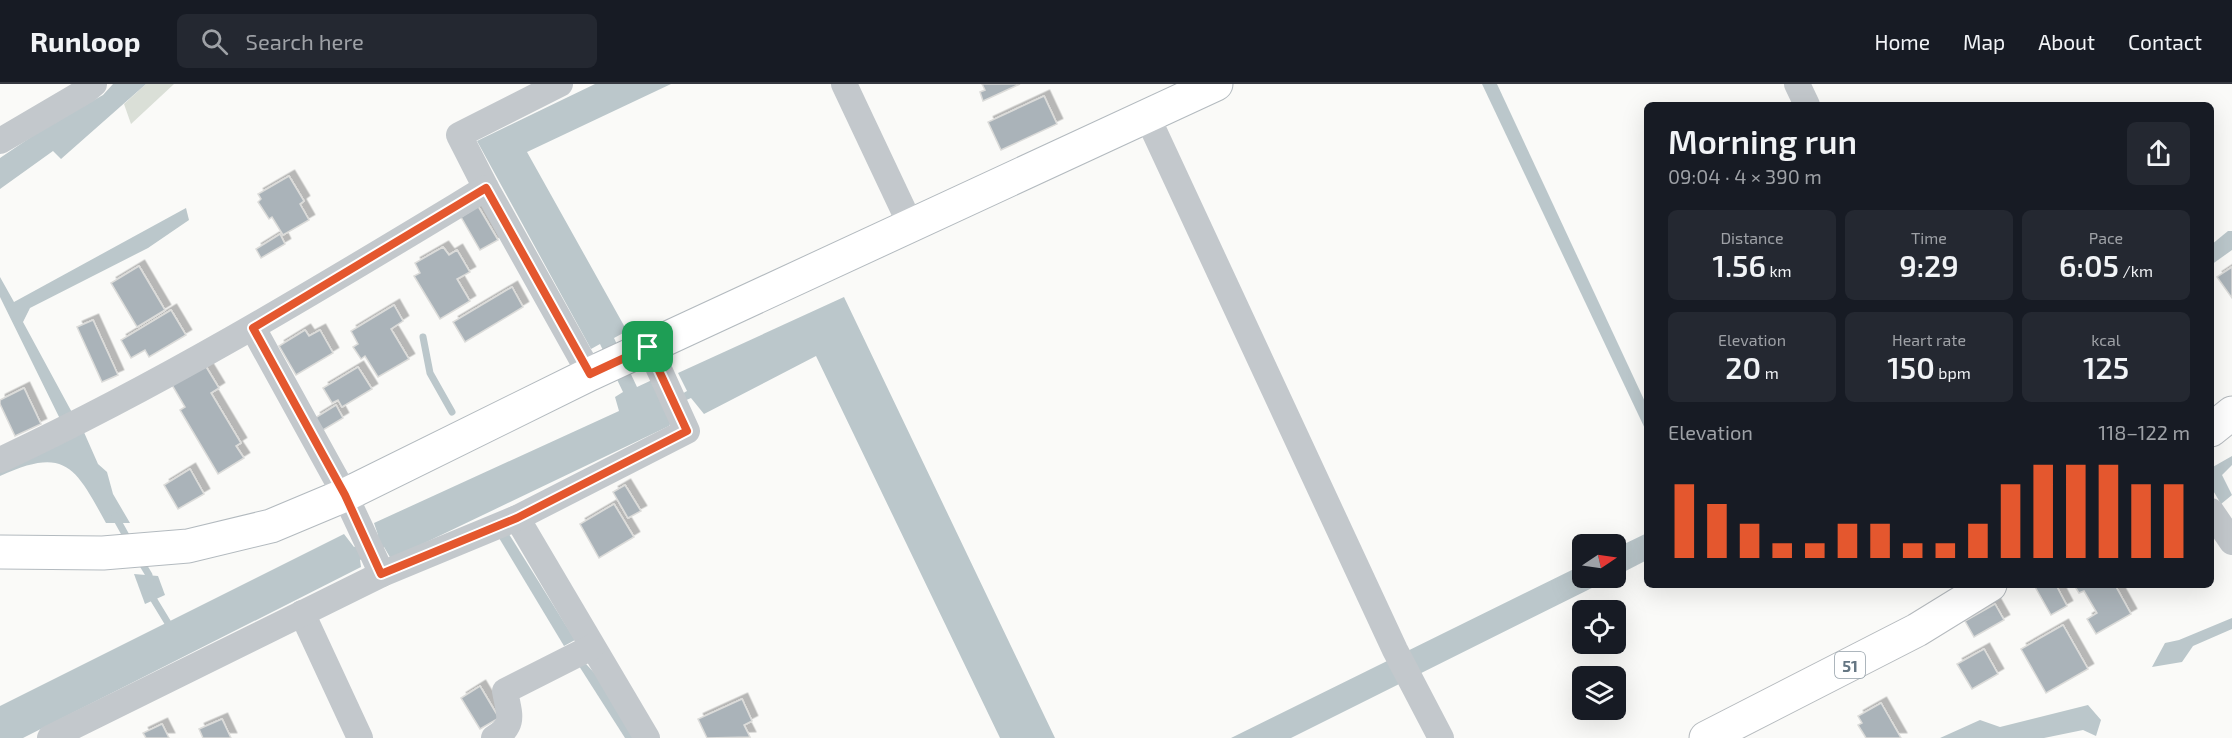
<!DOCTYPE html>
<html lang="en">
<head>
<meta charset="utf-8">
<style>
	:root { --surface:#171b24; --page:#242831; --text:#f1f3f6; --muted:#9ea1a6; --line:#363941; --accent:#e4572e }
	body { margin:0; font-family:"Exo 2",sans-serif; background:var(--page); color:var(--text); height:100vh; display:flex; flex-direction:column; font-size:22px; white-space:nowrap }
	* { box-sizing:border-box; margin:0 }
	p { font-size:20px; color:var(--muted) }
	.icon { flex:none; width:33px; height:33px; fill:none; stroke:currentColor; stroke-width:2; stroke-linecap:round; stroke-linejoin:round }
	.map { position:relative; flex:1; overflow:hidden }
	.sheet { position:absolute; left:1644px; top:18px; width:570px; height:486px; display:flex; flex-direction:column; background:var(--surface); border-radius:9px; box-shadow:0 6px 24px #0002 }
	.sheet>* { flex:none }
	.needle { width:39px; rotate:77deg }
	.fabs { position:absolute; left:1572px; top:450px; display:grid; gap:12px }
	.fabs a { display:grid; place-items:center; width:54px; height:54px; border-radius:9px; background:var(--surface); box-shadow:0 6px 24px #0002; font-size:30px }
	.pin { position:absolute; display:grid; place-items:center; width:51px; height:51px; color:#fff; margin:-26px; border-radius:12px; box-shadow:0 3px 9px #0006 }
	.round { display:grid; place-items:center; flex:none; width:63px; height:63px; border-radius:9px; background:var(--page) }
	.head { display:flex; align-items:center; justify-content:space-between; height:102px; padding:0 24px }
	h1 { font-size:33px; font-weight:600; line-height:45px }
	.metrics { display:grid; grid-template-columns:repeat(3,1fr); gap:9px; height:102px; padding:6px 24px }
	.metrics div { display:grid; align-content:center; border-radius:9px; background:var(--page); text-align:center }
	.metrics b { font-size:30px; font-weight:600 }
	.metrics small { font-size:16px; font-weight:400 }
	.metrics p { font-size:16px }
	.chart { height:168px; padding:12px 24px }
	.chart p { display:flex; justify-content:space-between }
	.chart svg { width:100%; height:108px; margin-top:6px; stroke:var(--accent); stroke-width:6 }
	header { display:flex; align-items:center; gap:36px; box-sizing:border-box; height:84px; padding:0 30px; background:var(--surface); border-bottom:2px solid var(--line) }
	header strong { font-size:28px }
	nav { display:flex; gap:33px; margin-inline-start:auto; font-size:21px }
	.search { width:420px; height:54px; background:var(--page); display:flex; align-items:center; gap:15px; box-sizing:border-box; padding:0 21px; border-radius:9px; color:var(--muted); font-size:22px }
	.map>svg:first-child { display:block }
</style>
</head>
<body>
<header>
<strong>Runloop</strong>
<div class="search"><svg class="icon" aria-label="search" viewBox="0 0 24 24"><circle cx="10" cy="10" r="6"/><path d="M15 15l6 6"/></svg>Search here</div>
<nav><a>Home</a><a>Map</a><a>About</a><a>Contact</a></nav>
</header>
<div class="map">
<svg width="2232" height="654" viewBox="0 0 2232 654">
	<defs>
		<filter id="shadow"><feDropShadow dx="5.5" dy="-5.5" stdDeviation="0" flood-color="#0004"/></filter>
	</defs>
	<rect width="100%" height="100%" fill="#fafaf8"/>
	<!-- green -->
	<polygon fill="#dadfd7" points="146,0 174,0 131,40 124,20"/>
	<!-- water -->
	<g fill="#bbc7cb">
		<polygon points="113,0 146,0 61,75 53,67 0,105 0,74 43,45 103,11"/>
		<polygon points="595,0 671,0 527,68 627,247 614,254 637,303 652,296 664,320 687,307 678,289 844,213 1055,654 1000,654 816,272 704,330 691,314 666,325 672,337 669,342 391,475 384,463 360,476 361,483 23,654 0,654 0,622 344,450 354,463 378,451 374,439 619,327 615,313 623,308 600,260 591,265 477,57"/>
		<polygon points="1482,0 1497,0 1647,322 1647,349"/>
		<polygon points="186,124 189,136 148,164 30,224 23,238 75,334 62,339 0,213 0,193 14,218"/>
		<polygon points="2228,147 2232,147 2232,166 2211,181 2211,161"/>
		<path d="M83 346 98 380 107 388 113 410 130 439H106C75 383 66 362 0 392V385Z"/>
		<polygon points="2232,372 2232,381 2222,391 2232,411 2221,420 2211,403 2211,384"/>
		<polygon points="507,447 575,556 564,562 499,454"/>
		<polygon points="1647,449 1647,476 1616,492 1616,464"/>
		<polygon points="1582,481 1582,494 1612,494 1291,654 1231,654"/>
		<polygon points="134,490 158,492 165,511 145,520"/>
		<polygon points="2232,534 2232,545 2193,562 2182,578 2152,583 2165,559 2179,556"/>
		<polygon points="586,580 600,595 634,654 625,654 579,582"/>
		<polygon points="2088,621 2101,636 2096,652 2083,646 2044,654 1940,654 1980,636 2000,643"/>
	</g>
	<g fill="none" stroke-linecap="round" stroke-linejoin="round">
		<!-- stream -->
		<g stroke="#bbc7cb" stroke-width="7">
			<polyline points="423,253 430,289 452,328"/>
			<polyline points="115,432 130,459"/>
			<polyline points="140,476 149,491 150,498"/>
			<polyline points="152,509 154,516 171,544"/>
		</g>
	</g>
	<!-- building -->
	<g fill="#aab3b9" stroke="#dcdcda" stroke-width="1.5" filter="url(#shadow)">
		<polygon points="982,0 1020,0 983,17 980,8 985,6"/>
		<polygon points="1044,12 1057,40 1001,66 988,38"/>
		<polygon points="289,92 304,117 300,120 309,136 283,151 272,133 269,135 258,118 261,115 258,110"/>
		<polygon points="478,122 498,156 480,166 461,133"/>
		<polygon points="280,150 285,160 261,174 256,165"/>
		<polygon points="443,163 449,171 457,166 470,188 457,195 470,217 440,235 414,192 420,189 415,179"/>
		<polygon points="139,182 165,226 137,243 111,199"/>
		<polygon points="2232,183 2232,214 2217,193"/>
		<polygon points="512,203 523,223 465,258 453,238"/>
		<polygon points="394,221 403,237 391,245 409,275 378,293 365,272 361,275 353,263 358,260 351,247"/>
		<polygon points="171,226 186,251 149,273 145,266 131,274 121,256"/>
		<polygon points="93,236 118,291 102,298 77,243"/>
		<polygon points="305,246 309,252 320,246 333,269 296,291 279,262"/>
		<polygon points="205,281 219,304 211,309 241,359 236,362 244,374 218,390 180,326 185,323 172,301"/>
		<polygon points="358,283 372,305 342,323 338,316 332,319 323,304"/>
		<polygon points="24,304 41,340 15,352 0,320 0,316"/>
		<polygon points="336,321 343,334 323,346 315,334"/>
		<polygon points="190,385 204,410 178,425 164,401"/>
		<polygon points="625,401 641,427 628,434 613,408"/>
		<polygon points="614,420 634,453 599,474 580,440"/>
		<polygon points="2034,501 2056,501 2067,522 2051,531"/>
		<polygon points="2074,501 2115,501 2131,530 2096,550 2087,535 2097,529 2084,507 2079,509"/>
		<polygon points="1995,520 2004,536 1974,553 1965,537"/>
		<polygon points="2063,541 2088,585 2046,609 2021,565"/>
		<polygon points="1984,565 1998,590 1972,605 1957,580"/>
		<polygon points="480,602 499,634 480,645 461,614"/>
		<polygon points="742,615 752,637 744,641 750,653 707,654 698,635"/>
		<polygon points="1881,619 1901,654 1866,654 1858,641 1862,639 1858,632"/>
		<polygon points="222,635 231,654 203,654 199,645"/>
		<polygon points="162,640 169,654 146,654 143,649"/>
	</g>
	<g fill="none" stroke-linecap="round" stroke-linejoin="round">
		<!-- secondary casing -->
		<g stroke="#b3babf" stroke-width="35">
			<polyline id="secondary" points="0,468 103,469 188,462 271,442 345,411 590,290 1216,0"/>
		</g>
		<!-- primary casing -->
		<g stroke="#b5babe" stroke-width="35">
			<g id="primary">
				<polyline points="2211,346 2232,329"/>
				<polyline points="1706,654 1917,546 1990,501"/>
			</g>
		</g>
		<!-- street -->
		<g stroke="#c3c8cc" stroke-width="26">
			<polyline points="560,0 459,51 486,104 590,290"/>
			<polyline points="844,0 911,142"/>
			<polyline points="1797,0 1807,21"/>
			<polyline points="1147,32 1395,566 1441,654"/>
			<polyline points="0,57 87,6 94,0"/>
			<polyline points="253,244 345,411 382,490"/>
			<path d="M0 376C169 297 327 200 486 104"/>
			<polyline points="2211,427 2232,458"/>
			<polyline points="517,434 647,654"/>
			<polyline points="302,529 360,654"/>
			<polyline points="50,654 382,490 517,434 687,347 649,263"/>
			<path d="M494 654C516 641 509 630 505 607L592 563"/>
		</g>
		<!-- secondary -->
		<use href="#secondary" stroke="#fff" stroke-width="33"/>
		<!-- primary -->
		<use href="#primary" stroke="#fff" stroke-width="33"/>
	</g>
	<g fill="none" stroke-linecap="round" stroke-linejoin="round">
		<!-- route casing -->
		<g stroke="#fff" stroke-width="12">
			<polygon id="route" points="486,104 590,290 648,263 687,347 517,434 381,490 345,411 253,244"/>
		</g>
		<!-- route -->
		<use href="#route" stroke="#e4572e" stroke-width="8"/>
	</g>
	<g text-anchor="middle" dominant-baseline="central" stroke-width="6" stroke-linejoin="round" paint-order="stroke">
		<!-- shield labels -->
		<rect fill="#fff" stroke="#939fa8" stroke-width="1.5" x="1835" y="568" width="30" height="26" rx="4.5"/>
		<g font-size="16" font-weight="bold" fill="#657683">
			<text x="1850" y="581">51</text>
		</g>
	</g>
</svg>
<div class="fabs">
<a><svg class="needle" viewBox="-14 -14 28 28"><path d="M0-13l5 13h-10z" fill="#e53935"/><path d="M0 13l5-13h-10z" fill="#9ea1a6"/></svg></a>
<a><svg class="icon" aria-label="locate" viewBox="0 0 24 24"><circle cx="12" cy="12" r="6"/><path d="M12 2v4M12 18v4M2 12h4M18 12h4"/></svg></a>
<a><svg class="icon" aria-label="layers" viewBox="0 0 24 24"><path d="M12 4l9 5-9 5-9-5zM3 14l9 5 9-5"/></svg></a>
</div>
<div class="pin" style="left:648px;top:263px;background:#1e9e55"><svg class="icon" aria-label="arrive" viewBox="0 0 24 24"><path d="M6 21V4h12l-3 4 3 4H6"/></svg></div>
<section class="sheet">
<div class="head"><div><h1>Morning run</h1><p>09:04 · 4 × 390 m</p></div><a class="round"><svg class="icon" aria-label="share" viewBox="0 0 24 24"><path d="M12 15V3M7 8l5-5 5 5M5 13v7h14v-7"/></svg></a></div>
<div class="metrics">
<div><p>Distance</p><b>1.56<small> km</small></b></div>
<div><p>Time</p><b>9:29</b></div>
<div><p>Pace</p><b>6:05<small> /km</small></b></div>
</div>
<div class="metrics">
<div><p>Elevation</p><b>20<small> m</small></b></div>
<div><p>Heart rate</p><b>150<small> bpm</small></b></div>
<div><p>kcal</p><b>125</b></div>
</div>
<div class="chart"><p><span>Elevation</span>118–122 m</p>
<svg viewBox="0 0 160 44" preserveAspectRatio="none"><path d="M5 44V14M15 44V22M25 44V30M35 44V38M45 44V38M55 44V30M65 44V30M75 44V38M85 44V38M95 44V30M105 44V14M115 44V6M125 44V6M135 44V6M145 44V14M155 44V14"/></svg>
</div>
</section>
</div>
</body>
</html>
